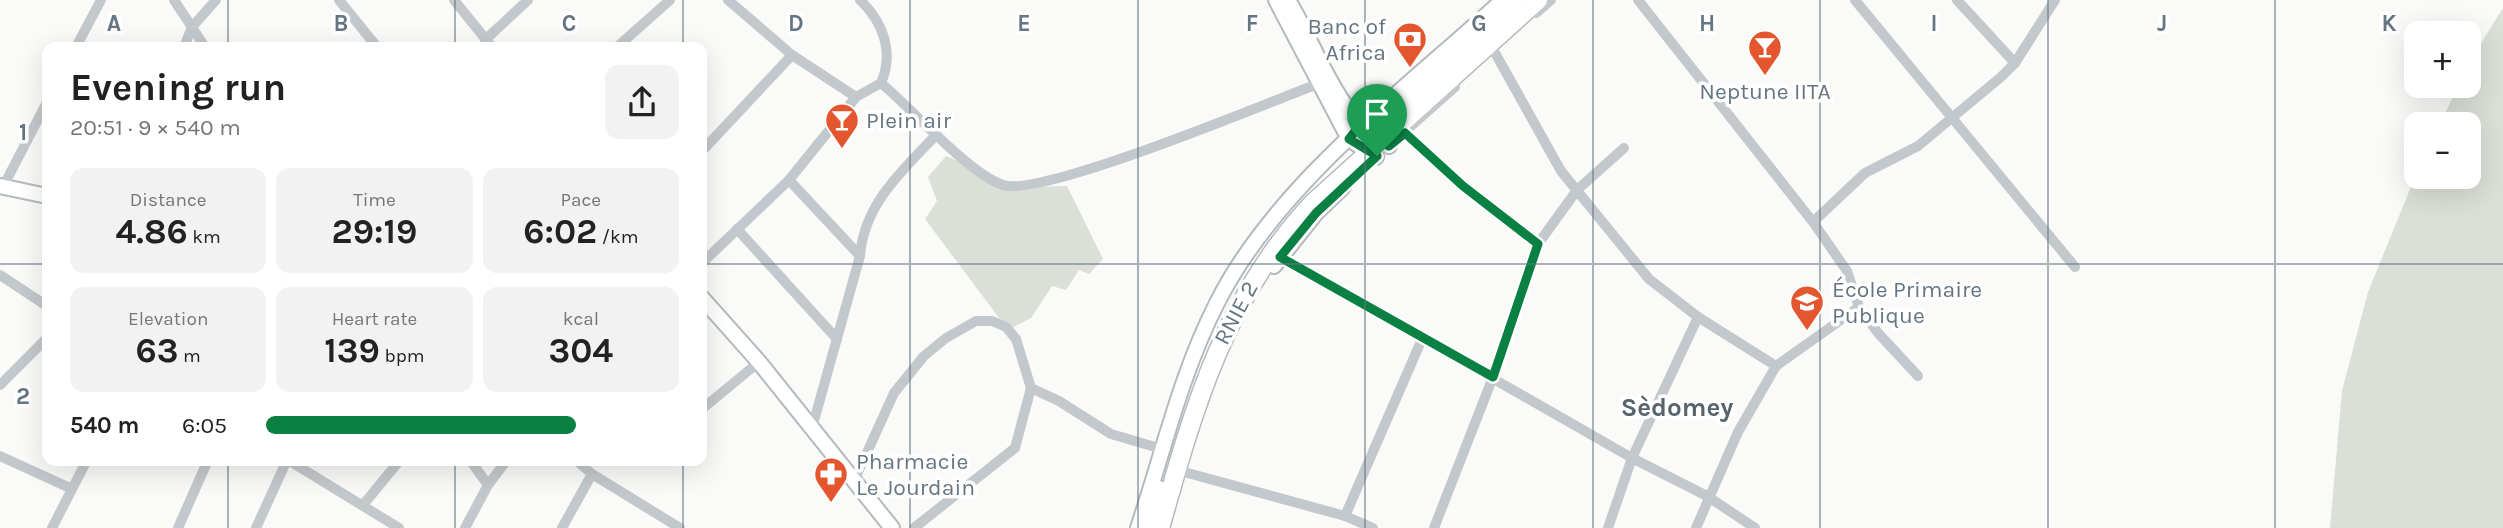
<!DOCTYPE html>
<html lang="en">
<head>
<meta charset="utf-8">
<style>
	:root { --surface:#fff; --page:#f2f2f2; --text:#222; --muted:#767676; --accent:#0b8043 }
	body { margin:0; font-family:Karla,sans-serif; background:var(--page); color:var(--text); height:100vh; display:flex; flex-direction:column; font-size:26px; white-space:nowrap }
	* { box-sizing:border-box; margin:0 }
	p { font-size:23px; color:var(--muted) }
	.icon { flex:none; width:38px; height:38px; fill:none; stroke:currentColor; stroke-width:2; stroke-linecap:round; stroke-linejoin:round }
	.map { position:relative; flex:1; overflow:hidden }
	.details { position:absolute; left:42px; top:42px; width:665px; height:424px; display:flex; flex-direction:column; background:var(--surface); border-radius:14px; box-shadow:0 7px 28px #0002 }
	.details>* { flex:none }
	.buttons { position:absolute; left:2404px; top:21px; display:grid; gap:14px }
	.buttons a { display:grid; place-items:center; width:77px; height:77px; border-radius:14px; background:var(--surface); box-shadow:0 7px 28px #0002; font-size:35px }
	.pin { position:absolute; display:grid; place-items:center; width:60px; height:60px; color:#fff; margin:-72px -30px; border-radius:50% 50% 50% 0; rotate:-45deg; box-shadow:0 0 7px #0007 }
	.pin .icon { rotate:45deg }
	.round { display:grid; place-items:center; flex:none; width:74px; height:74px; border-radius:14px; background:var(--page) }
	.summary { display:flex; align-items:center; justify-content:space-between; height:119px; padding:0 28px }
	h1 { font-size:38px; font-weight:700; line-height:52px }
	.metrics { display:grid; grid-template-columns:repeat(3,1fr); gap:10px; height:119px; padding:7px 28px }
	.metrics div { display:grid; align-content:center; border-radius:14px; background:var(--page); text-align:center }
	.metrics b { font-size:35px; font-weight:700 }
	.metrics small { font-size:19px; font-weight:400 }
	.metrics p { font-size:19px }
	ul { padding:0 28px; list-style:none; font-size:23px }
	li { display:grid; grid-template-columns:112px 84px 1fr; align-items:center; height:52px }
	li i { height:18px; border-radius:9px; background:var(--accent) }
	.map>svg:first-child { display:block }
</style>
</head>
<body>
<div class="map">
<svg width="2503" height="528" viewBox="0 0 2503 528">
	<rect width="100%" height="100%" fill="#fafaf8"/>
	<!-- green -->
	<g fill="#dadfd7">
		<polygon points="2503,8 2503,528 2330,528 2342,391 2368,292 2417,172 2417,177 2469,177 2469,124 2440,124 2458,86 2469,86 2469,63"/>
		<polygon points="946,156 969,166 1003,188 1067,186 1103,259 1089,274 1079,270 1066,290 1052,286 1031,318 1008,330 925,219 937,201 928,177"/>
	</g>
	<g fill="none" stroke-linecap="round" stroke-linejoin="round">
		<!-- secondary casing -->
		<g stroke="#b3babf" stroke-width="18">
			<g id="secondary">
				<polyline points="1276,0 1349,139 1376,157"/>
				<path d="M1288 0C1318 49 1336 117 1389 146"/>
				<polyline points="0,186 47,196"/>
				<polyline points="1274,266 1316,213 1343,187"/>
				<polyline points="702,298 759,362 892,528"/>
				<path d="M1138 528C1163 453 1181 373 1217 303 1276 185 1407 88 1503 0"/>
			</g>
		</g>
		<!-- highway casing -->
		<g stroke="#b4b9bd" stroke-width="21">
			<g id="highway">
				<polyline points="1377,128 1516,5"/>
				<polyline points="1147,528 1159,490"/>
				<path d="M1160 528C1194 407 1225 296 1314 202L1538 0"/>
			</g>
		</g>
		<!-- street -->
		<g stroke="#c3c8cc" stroke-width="10">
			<polyline points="174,0 205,47"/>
			<polyline points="339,0 377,47"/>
			<polyline points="454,0 492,47"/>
			<polyline points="728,0 792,55 856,97"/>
			<polyline points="1638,0 1813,222 1847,271 1859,307 1878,333 1918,376"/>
			<polyline points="1855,0 2075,267"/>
			<polyline points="1957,0 2015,63"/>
			<polyline points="1536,13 1551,0"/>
			<polyline points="485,40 528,0"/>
			<polyline points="76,47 101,0"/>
			<polyline points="184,47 192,27 216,0"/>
			<polyline points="617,47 670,0"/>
			<polyline points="1494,51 1561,171 1649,279 1698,317 1776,366"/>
			<path d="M881 83C911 108 968 173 1003 185 1041 198 1270 102 1320 83"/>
			<polyline points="1405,133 1463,186 1538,244"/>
			<polyline points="1385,149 1455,87"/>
			<polyline points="702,151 792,55"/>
			<polyline points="789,180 860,256"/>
			<polyline points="3,187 47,102"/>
			<polyline points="1813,222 1865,173 1918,146 2001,77 2015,63 2055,0"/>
			<polyline points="737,229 837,339"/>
			<polyline points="1280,257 1632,458 1707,496 1755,528"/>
			<path d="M702 263 789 180 856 97 881 83C894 53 884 23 860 0"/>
			<polyline points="0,275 47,306"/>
			<polyline points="0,385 47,338"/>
			<polyline points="1031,388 1059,401 1111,434 1162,449"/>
			<polyline points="702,409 759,362"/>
			<path d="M812 428 860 256C864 204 902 171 936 135"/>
			<polyline points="0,456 70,488"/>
			<polyline points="288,460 399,528"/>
			<polyline points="470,460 488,485"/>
			<polyline points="576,460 592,474 680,528"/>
			<polyline points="1184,472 1345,516 1373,528"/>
			<polyline points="854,481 894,393 924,356 946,338 976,321 992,321 1006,327 1016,339 1031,388 1015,448 914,528"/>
			<polyline points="363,505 400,460"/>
			<polyline points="1345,516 1422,339"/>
			<polyline points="52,528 87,460"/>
			<polyline points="178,528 208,460"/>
			<polyline points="256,528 287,460"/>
			<polyline points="465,528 488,485 507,460"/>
			<polyline points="562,528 592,474"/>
			<polyline points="1434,528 1493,377 1538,244 1577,190 1624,148"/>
			<polyline points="1608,528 1632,458 1698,317"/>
			<polyline points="1696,528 1738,432 1776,366 1859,307"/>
		</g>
		<!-- secondary -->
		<use href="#secondary" stroke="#fff" stroke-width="14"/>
		<!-- highway -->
		<use href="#highway" stroke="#fff" stroke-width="18"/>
	</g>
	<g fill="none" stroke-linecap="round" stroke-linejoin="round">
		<!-- route casing -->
		<g stroke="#fff" stroke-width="14">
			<polygon id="route" points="1360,125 1389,146 1405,133 1463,186 1538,244 1493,377 1280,257 1316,213 1377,156 1349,139"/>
		</g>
		<!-- route -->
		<use href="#route" stroke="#0b8043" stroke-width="9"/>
	</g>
	<!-- grid -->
	<path fill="none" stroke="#657683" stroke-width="2" stroke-opacity="0.55" d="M228 0V47M455 0V47M683 0V47M910 0V528M1138 0V528M1365 0V528M1593 0V528M1820 0V528M2048 0V528M2275 0V528M0 264H47M702 264H2503M228 460V528M455 460V528M683 460V528"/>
	<!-- icons -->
	<defs>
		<g id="bank-pin" transform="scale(1.75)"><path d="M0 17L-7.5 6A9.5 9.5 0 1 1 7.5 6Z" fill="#e4572e" stroke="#fff"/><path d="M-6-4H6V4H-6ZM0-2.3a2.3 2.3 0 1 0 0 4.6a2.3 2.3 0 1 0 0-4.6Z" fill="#fff"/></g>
		<g id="bar-pin" transform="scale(1.75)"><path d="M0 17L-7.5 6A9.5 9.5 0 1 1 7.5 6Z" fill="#e4572e" stroke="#fff"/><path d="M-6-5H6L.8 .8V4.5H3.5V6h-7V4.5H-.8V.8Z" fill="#fff"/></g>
		<g id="school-pin" transform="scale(1.75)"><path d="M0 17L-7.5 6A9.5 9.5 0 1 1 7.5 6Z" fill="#e4572e" stroke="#fff"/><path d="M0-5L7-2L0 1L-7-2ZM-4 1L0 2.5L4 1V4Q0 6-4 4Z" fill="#fff"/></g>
		<g id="pharmacy-pin" transform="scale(1.75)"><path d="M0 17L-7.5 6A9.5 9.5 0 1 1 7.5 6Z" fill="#e4572e" stroke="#fff"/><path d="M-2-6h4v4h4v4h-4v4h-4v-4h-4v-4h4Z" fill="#fff"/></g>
	</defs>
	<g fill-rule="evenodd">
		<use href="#bank-pin" x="1410" y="39"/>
		<use href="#bar-pin" x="1765" y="47"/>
		<use href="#bar-pin" x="842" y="120"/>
		<use href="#school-pin" x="1807" y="302"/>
		<use href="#pharmacy-pin" x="831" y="474"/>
	</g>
	<g text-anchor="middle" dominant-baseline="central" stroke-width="7" stroke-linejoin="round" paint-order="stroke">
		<!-- poi labels -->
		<g font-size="23" fill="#657683" stroke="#fff" text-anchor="start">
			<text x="1386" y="26" text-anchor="end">Banc of<tspan x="1386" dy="26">Africa</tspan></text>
			<text x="1765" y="91" text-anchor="middle">Neptune IITA</text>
			<text x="866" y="120">Plein air</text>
			<text x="1832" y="289">École Primaire<tspan x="1832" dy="26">Publique</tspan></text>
			<text x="856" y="461">Pharmacie<tspan x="856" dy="26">Le Jourdain</tspan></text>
		</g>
		<!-- street labels -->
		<g font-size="23" fill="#657683" stroke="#fff">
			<text transform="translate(1236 313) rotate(-62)">RNIE 2</text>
		</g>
		<!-- quarter labels -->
		<g font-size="26" font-weight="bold" fill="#57646e" stroke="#fff">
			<text x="1677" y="407">Sèdomey</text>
		</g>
	</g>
	<g font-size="23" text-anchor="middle" font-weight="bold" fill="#657683" stroke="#fff" stroke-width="7" stroke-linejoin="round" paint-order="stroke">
		<text x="114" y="31">A</text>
		<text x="341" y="31">B</text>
		<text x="569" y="31">C</text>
		<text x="796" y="31">D</text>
		<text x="1024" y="31">E</text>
		<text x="1252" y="31">F</text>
		<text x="1479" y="31">G</text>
		<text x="1707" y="31">H</text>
		<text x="1934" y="31">I</text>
		<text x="2162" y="31">J</text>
		<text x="2389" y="31">K</text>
		<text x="23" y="140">1</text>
		<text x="23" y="404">2</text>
	</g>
</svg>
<div class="buttons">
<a>+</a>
<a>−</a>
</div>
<div class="pin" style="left:1377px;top:156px;background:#1e9e55"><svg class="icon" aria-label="arrive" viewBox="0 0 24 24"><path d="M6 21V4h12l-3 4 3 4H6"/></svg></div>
<section class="details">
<div class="summary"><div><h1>Evening run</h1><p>20:51 · 9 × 540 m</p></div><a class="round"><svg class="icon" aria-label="share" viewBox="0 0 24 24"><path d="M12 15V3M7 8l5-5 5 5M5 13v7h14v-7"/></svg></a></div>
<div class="metrics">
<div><p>Distance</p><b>4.86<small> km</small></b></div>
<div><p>Time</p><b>29:19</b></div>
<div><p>Pace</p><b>6:02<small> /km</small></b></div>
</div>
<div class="metrics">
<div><p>Elevation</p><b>63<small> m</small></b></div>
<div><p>Heart rate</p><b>139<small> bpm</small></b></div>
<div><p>kcal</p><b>304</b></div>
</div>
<ul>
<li><b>540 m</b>6:05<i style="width:75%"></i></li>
</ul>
</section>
</div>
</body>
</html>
